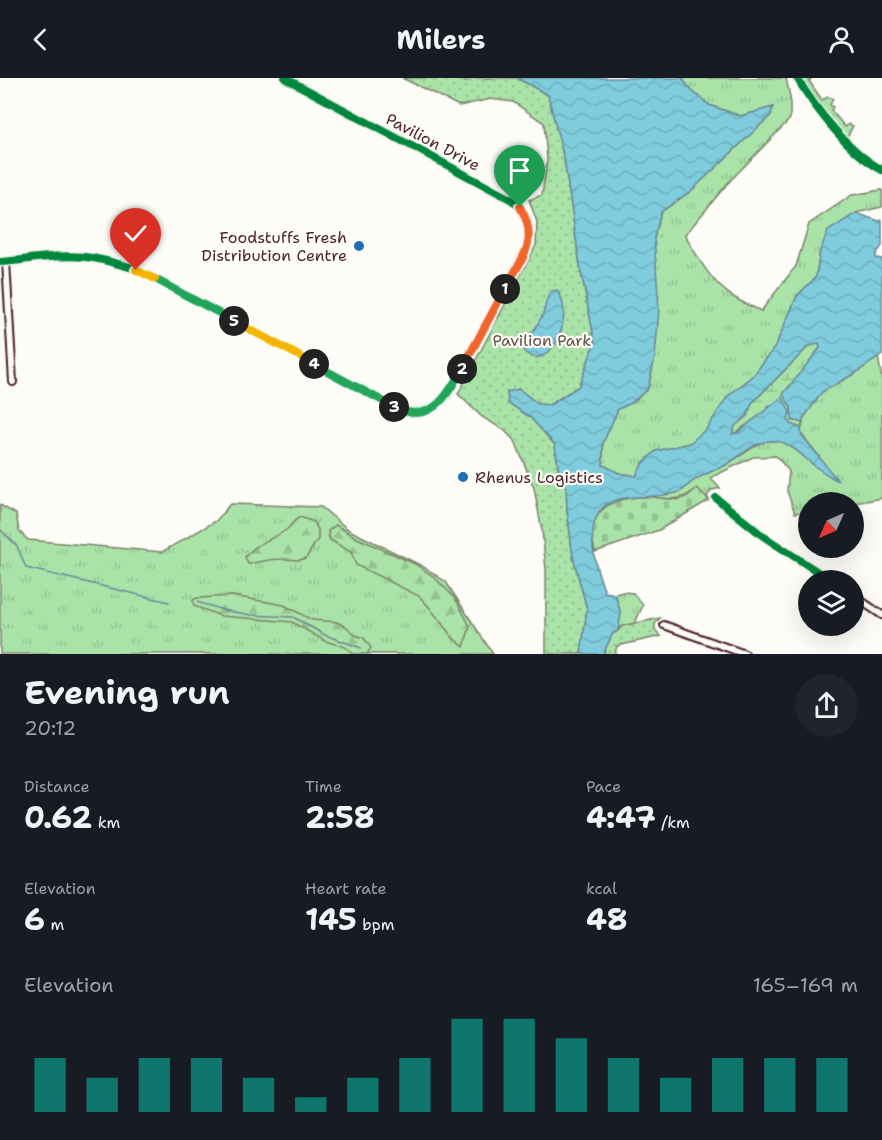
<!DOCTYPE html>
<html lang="en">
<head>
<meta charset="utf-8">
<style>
	:root { --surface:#171b24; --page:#20242c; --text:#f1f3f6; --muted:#9ea1a6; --accent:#0f766e }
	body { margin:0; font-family:"Shantell Sans",sans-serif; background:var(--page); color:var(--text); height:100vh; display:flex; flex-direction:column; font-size:22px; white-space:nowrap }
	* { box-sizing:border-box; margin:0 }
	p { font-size:20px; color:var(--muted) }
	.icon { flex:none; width:33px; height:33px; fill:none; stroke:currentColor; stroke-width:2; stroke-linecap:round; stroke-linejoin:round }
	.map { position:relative; height:576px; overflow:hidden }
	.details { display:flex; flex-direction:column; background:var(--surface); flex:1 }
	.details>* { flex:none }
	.needle { width:39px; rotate:225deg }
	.fabs { position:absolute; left:798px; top:414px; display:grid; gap:12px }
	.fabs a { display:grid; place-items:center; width:66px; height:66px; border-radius:50%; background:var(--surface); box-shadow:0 6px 24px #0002; font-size:30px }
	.pin { position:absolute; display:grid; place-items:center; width:51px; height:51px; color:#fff; margin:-62px -26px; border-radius:50% 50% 50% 0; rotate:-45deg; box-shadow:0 0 6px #0007 }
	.pin .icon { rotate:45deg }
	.km { position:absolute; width:30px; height:30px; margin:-15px; border-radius:50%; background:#222; color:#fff; font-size:16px; line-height:30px; text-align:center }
	.round { display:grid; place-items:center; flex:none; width:63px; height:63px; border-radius:32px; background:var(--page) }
	.summary { display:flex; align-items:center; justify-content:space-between; height:102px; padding:0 24px }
	h1 { font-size:33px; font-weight:700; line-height:45px }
	.metrics { display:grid; grid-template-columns:repeat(3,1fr); gap:9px; height:102px; padding:6px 24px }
	.metrics div { display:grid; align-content:center }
	.metrics b { font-size:30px; font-weight:700 }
	.metrics small { font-size:16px; font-weight:400 }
	.metrics p { font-size:16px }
	.chart { height:168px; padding:12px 24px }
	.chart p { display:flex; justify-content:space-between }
	.chart svg { width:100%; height:108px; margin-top:6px; stroke:var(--accent); stroke-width:6 }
	header { display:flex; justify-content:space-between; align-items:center; height:78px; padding:0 24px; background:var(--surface); font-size:27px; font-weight:700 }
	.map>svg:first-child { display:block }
</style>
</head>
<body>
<header><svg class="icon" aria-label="back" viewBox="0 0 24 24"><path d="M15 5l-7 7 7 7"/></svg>Milers<svg class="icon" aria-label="person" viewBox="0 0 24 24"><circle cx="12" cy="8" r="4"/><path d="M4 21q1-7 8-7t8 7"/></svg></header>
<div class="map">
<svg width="882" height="576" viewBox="0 0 882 576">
	<defs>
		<pattern id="grass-tufts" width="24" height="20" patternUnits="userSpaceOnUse" patternTransform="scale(1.5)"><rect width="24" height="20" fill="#aae3a8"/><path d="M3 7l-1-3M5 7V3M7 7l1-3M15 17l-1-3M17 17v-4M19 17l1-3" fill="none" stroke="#94c291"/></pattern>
		<pattern id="forest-firs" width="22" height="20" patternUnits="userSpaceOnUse" patternTransform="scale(1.5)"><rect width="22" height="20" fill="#aae3a8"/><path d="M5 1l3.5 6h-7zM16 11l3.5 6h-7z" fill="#94c291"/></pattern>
		<pattern id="wetland-marsh" width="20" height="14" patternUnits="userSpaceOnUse" patternTransform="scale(1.5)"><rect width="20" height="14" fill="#aae3a8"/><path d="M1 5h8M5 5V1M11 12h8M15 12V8" fill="none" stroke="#94c291"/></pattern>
		<pattern id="cemetery-stones" width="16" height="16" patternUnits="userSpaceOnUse" patternTransform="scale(1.5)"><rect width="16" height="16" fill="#aae3a8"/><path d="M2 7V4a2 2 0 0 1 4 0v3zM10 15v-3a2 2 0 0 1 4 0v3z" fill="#94c291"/></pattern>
		<pattern id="park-dots" width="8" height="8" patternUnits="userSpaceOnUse" patternTransform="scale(1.5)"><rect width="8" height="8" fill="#aae3a8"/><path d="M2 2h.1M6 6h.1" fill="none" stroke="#94c291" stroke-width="1.8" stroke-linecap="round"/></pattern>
		<pattern id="water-waves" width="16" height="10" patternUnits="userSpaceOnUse" patternTransform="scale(1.5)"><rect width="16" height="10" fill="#7fccdd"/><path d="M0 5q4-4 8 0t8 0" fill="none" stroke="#6fafbe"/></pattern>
	</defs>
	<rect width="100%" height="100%" fill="#fdfcf7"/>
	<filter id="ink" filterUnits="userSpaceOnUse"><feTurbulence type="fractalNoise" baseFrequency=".0167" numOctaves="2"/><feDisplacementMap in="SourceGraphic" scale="12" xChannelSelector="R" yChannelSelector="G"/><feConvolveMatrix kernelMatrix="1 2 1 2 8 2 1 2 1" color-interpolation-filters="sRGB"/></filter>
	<g filter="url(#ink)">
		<!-- grass -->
		<g fill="url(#grass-tufts)" stroke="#7a816a" stroke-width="1.5">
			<path d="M682 0H786L790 19V41L727 106 685 157C698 180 711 205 735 220 743 225 752 229 761 233L796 188 809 146 852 117 882 112V129L856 135 820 173 816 199 797 218 775 269 753 298 728 318 708 350 691 365 656 373 643 385 636 398 619 395 603 387V365L618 331 633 324 648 310 655 279 658 231 654 159 661 134 691 113 771 37 773 29 741 38 709 27 691 12Z"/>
			<polygon points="802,0 812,0 809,3 822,22 828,19 833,21 830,27 833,29 831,32 845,49 849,46 853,48 847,59 825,33"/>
			<path d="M878 279 882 302V420L854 425 808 424V433L795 435 787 413 789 393 776 378 753 379 710 400 720 410 712 412 707 418 709 422 697 410C679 426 668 420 647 419L676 415 699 399 726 387 758 366 769 362 788 365 816 389 819 378 801 356 803 341 822 314 857 294Z"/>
			<polygon points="230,426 321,429 349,452 422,488 446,504 493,576 0,576 0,427 16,436 19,453 28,462 162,474 216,443"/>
			<path d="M623 514 633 515 643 527 635 545 623 548 618 553C621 540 620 528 615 516Z"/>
		</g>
		<!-- forest -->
		<g fill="url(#forest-firs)" stroke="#7a816a" stroke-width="1.5">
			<path d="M300 439 314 444 318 452V461L306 480C295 485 292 480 282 481 270 481 259 484 248 486L245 479C256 465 271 462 286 452 292 448 293 442 300 439Z"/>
			<polygon points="336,447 355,459 415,486 434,499 455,520 470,548 464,569 453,560 430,530 419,518 356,487 351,474 330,462 328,453"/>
			<polygon points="233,518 284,527 312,542 337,544 347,549 355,557 364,560 371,570 367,576 354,576 345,569 325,563 292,544 221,538 194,528 193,522 197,520"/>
		</g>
		<!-- wetland -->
		<polygon fill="url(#wetland-marsh)" stroke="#7a816a" stroke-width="1.5" points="814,266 819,266 820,270 784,316 791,330 792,342 803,345 801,350 790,346 788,342 769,328 762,336 732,357 734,348 747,338 752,325 809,268"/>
		<!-- cemetery -->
		<path fill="url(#cemetery-stones)" stroke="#7a816a" stroke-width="1.5" d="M697 410 709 422 659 452 595 474C594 467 591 458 592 451 598 422 629 418 653 419 662 420 673 423 681 421 688 420 692 414 697 410Z"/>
		<!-- park -->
		<g fill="url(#park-dots)" stroke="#7a816a" stroke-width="1.5">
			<polygon points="402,0 458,0 466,4 471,0 517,0 548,17 564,81 581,194 595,264 579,308 549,327 538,326 519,311 507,314 508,324 530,339 555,367 559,395 566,405 567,432 573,479 587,531 581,576 546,576 546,491 542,453 534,410 515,363 504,352 482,339 458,316 536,167 537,144 529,122 542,117 547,82 544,45 513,24 491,21 459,28"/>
			<polygon points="660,540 655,546 655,552 661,558 617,568 615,576 603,576 613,555 618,553 622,548"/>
		</g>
		<!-- water -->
		<g fill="url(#water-waves)" stroke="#6a8796" stroke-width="1.5">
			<path d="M517 0H682L691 12 709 27 740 38 773 29 771 37 691 113 661 134 654 159 659 231 655 279 648 310 633 324 618 331 603 365V387L619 395 636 398 643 385 656 373 690 365 707 350 728 318 753 298 775 269 797 218 816 199 820 173 828 153 856 135 879 143 882 142V168L876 176V180L882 181V277L857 294 822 314 803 341V345L792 342 791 330 783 316 820 270 819 266 809 268 752 325 747 338 735 348 732 356 737 355 782 319 790 334 788 342 790 346 801 350V356L838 403C830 398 822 394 815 388 800 377 792 364 773 363 755 362 739 380 724 388 713 393 702 397 692 404 688 407 685 411 681 413 672 419 638 418 626 420 577 425 593 484 605 514L615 516 621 536 618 553 613 555 603 576H581L587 531 573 479 567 432 566 405 559 395 555 367 530 339 508 325 507 314 519 311 538 326 550 327 579 308 595 264 581 194 564 81 548 17Z"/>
			<path d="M557 212C578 241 546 300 523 272L543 236 548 218 552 213Z"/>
		</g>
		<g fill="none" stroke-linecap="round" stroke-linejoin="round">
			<!-- stream -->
			<g stroke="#6a8796" stroke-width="1.5">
				<polyline points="0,451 17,468 26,490 169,524"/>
				<polyline points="197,524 223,532 251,537 293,539 325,557 361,570"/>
			</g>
			<!-- street casing -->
			<g stroke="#4a1f2b" stroke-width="10">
				<g id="street">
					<path d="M797 0C816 32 849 74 882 92"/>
					<polyline points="6,183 13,304"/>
					<path d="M0 184C28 182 57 176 85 179 103 181 119 186 136 191L402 333C420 336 435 332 447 318L527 169C531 150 527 135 512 122L285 0"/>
					<polyline points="716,420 763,458 830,502"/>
					<polyline points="854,518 882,537"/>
					<polyline points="664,547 745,576"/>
				</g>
			</g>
			<!-- street -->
			<use href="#street" stroke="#fdfcf7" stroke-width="6"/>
			<!-- cycleway casing -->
			<g stroke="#fdfcf7" stroke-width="11">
				<g id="cycleway">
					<path d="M797 0C816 32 849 74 882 92"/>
					<path d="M0 184C28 182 57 176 85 179 103 181 119 186 136 191L402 333C420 336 435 332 447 318L527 169C531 150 527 135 512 122L285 0"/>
					<polyline points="716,420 763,458 830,502"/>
				</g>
			</g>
			<!-- cycleway -->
			<use href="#cycleway" stroke="#00873e" stroke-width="8"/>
		</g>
	</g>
	<g fill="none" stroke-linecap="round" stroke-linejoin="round" filter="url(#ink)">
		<!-- split-1 casing -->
		<g stroke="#fff" stroke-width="12">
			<path id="split-1" d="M505 211C522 180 540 163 520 129"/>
		</g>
		<!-- split-2 casing -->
		<g stroke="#fff" stroke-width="12">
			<polyline id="split-2" points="462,291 505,211"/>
		</g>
		<!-- split-3 casing -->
		<g stroke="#fff" stroke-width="12">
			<path id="split-3" d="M394 329C431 348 447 318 462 291"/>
		</g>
		<!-- split-4 casing -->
		<g stroke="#fff" stroke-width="12">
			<polyline id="split-4" points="314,286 394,329"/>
		</g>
		<!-- split-5 casing -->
		<g stroke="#fff" stroke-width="12">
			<polyline id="split-5" points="234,243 314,286"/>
		</g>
		<!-- split-6 casing -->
		<g stroke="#fff" stroke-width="12">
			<polyline id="split-6" points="155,201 234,243"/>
		</g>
		<!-- split-7 casing -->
		<g stroke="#fff" stroke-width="12">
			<polyline id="split-7" points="136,192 155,201"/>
		</g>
		<!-- split-1 -->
		<use href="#split-1" stroke="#f0652b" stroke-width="8"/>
		<!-- split-2 -->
		<use href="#split-2" stroke="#f0652b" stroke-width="8"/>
		<!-- split-3 -->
		<use href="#split-3" stroke="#22a559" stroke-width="8"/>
		<!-- split-4 -->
		<use href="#split-4" stroke="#22a559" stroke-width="8"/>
		<!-- split-5 -->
		<use href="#split-5" stroke="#f5b400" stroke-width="8"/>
		<!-- split-6 -->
		<use href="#split-6" stroke="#22a559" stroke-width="8"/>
		<!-- split-7 -->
		<use href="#split-7" stroke="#f5b400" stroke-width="8"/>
	</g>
	<!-- markers -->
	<g fill="#1f6fb2" stroke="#fdfcf7" stroke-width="2">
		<circle cx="359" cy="168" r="6"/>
		<circle cx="463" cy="399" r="6"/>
	</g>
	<g text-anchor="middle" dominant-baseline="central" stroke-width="4.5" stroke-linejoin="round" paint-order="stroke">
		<!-- street labels -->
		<g font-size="16" fill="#4a1f2b" stroke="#fdfcf7">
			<text transform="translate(433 64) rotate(28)">Pavilion Drive</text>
		</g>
		<!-- poi labels -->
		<g font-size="16" fill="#4a1f2b" stroke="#fdfcf7" text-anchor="end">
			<text x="347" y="159">Foodstuffs Fresh<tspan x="347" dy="18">Distribution Centre</tspan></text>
			<text x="475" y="399" text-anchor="start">Rhenus Logistics</text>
		</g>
		<!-- park labels -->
		<g font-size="16" fill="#62504a" stroke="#fdfcf7">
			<text x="542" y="262">Pavilion Park</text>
		</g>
	</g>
</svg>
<div class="fabs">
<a><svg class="needle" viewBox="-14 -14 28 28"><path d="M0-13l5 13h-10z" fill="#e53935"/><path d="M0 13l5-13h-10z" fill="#9ea1a6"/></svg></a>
<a><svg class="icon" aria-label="layers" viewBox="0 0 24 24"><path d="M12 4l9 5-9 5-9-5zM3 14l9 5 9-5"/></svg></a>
</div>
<div class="pin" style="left:520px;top:129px;background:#1e9e55"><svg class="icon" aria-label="arrive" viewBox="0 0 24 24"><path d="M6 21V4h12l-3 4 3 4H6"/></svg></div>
<div class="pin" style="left:136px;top:192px;background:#d93025"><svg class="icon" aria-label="check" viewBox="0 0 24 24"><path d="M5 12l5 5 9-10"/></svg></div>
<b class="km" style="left:505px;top:211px">1</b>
<b class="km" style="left:462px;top:291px">2</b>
<b class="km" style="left:394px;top:329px">3</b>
<b class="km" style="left:314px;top:286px">4</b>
<b class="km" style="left:234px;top:243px">5</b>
</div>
<section class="details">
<div class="summary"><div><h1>Evening run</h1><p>20:12</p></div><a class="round"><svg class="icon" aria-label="share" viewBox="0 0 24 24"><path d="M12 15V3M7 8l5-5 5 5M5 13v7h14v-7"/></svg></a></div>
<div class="metrics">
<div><p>Distance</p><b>0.62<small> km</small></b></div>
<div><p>Time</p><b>2:58</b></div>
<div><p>Pace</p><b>4:47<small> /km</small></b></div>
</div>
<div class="metrics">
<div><p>Elevation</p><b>6<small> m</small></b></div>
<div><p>Heart rate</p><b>145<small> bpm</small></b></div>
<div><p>kcal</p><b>48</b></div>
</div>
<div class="chart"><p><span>Elevation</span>165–169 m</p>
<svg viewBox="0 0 160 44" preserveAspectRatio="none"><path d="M5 44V22M15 44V30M25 44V22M35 44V22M45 44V30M55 44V38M65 44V30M75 44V22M85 44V6M95 44V6M105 44V14M115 44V22M125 44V30M135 44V22M145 44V22M155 44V22"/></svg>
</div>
</section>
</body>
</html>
